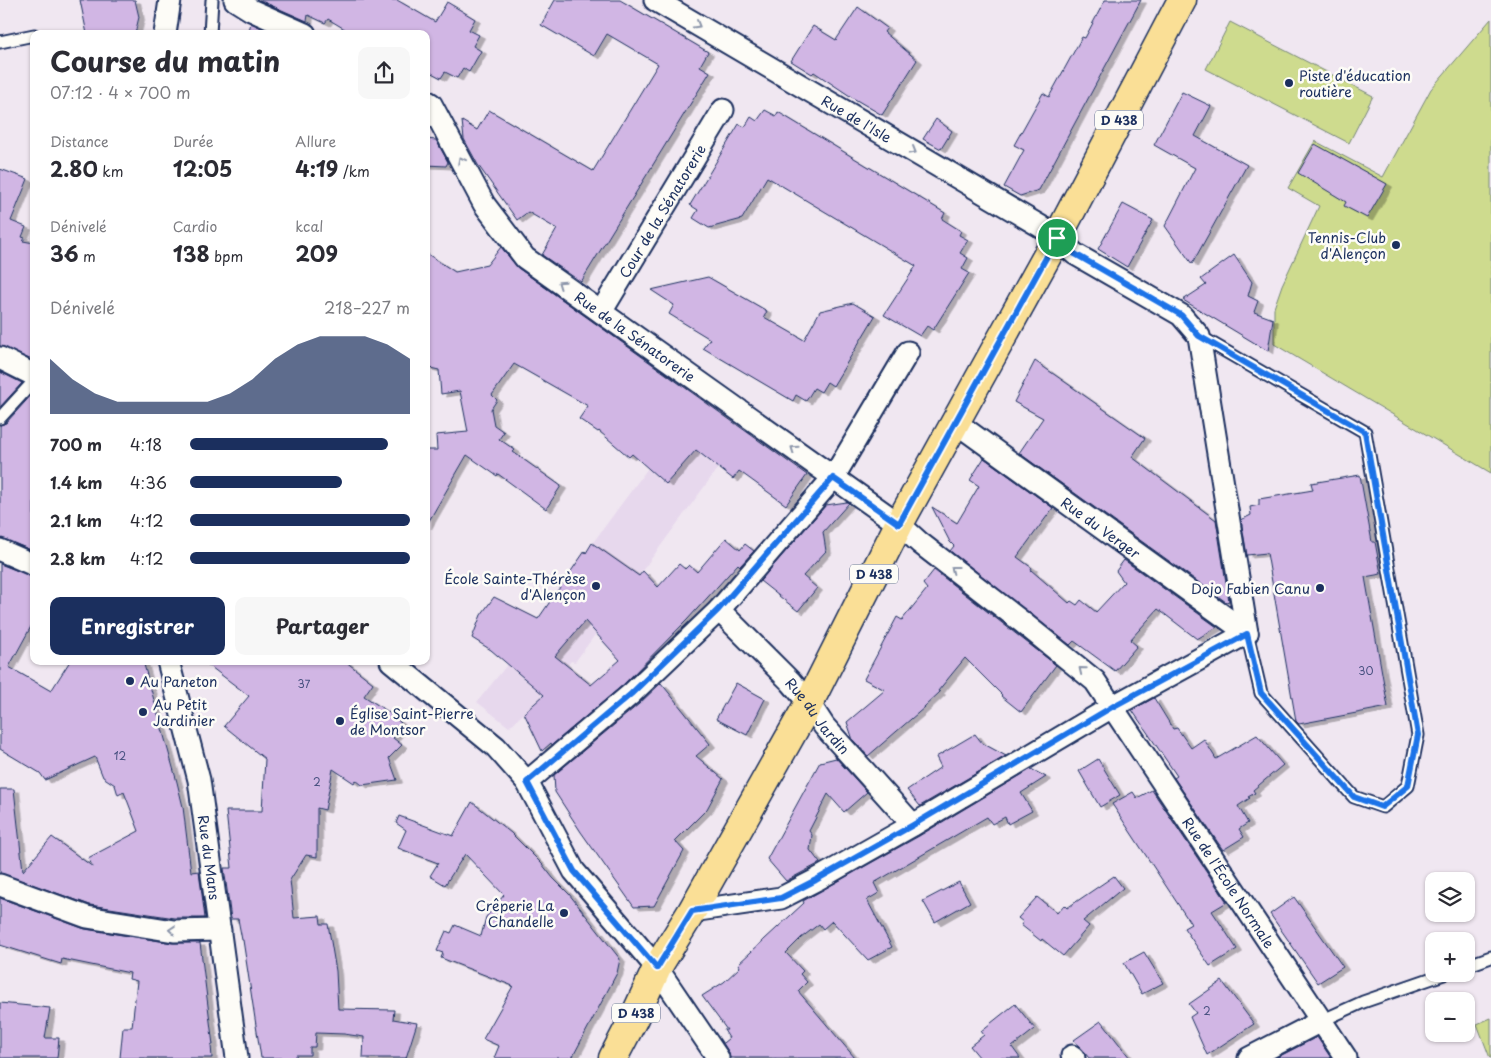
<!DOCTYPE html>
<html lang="fr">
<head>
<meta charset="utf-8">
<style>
	:root { --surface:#fff; --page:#f7f7f7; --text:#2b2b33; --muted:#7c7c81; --accent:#1b2f5e }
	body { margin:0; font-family:"Playpen Sans",sans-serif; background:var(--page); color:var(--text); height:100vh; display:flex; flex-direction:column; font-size:19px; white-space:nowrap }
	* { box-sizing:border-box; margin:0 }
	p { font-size:16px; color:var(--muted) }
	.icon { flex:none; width:28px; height:28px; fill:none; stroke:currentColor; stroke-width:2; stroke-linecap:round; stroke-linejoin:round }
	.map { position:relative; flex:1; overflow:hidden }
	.panel { position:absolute; left:30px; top:30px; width:400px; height:635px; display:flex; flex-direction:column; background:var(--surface); border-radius:10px; box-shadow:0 1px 4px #0004 }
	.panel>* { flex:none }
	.controls { position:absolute; left:1425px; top:872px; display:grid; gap:10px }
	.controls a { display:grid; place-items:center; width:50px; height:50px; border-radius:10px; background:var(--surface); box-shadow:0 1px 4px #0004; font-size:25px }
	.pin { position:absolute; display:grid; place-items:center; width:42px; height:42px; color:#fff; margin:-21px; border:2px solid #fff; border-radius:50%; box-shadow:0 1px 5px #0007 }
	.round { display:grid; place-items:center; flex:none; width:52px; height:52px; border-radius:10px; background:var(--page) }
	.head { display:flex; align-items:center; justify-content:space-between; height:85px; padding:0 20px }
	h1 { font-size:28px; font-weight:700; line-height:38px }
	.figures { display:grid; grid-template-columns:repeat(3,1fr); gap:8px; height:85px; padding:5px 20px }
	.figures div { display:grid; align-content:center }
	.figures b { font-size:21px; font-weight:700 }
	.figures small { font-size:14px; font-weight:400 }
	.figures p { font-size:14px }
	.chart { height:140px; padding:10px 20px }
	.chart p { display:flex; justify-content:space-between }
	.chart svg { width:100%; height:90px; margin-top:5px; fill:var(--accent); opacity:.7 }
	.button { display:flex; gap:10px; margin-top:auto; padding:10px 20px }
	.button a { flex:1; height:58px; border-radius:10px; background:var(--accent); color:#fff; font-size:20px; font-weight:700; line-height:58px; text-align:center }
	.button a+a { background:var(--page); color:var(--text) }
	ul { padding:0 20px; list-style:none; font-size:16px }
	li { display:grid; grid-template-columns:80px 60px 1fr; align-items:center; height:38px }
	li i { height:12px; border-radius:6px; background:var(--accent) }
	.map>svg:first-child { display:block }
</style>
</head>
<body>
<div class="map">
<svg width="1491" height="1058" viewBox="0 0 1491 1058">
	<defs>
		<filter id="shadow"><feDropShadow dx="5.5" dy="3" stdDeviation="0" flood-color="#0004"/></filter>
	</defs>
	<rect width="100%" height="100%" fill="#f0e7f1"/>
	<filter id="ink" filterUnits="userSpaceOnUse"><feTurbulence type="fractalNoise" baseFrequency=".02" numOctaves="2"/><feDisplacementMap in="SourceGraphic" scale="10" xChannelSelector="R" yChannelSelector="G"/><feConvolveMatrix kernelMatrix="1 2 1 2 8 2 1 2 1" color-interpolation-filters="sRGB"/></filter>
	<g filter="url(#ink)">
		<!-- built -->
		<polygon fill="#e7d8ed" points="703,443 724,460 575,662 571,661 544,695 509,727 477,702 507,665 585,551 586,552 648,468 666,484"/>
		<!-- pitch -->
		<g fill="#cedb8e" stroke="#748576">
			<polygon points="1491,19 1491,473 1274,344 1274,308 1282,285 1319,206 1288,188 1315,141 1383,177 1431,89"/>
			<polygon points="1230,22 1373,96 1349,143 1206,69"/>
			<polygon points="1491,1018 1491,1058 1490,1058 1477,1024"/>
		</g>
		<!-- building -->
		<g fill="#d1b6e4" stroke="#1b2f5e" fill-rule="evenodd" filter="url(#shadow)">
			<polygon points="80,0 135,0 139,17 135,34 87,34"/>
			<polygon points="259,0 397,0 435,22 447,2 475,19 469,30 479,35 473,46 481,51 469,72 463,68 457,78 445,72 441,78 426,70 426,34 353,34 328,19 325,23 308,15 307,21"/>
			<polygon points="555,0 620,0 708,52 700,66 710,72 581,282 542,255 557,229 528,212 517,220 478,165 464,139 462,121 477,130 489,110 593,171 658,64 607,34 594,56 541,25"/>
			<polygon points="1105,0 1141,0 1039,190 1020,196 1004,187 1024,150 1014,145 1043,93 1049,97 1082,37 1085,38"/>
			<polygon points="858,7 887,28 884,32 917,60 882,115 853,98 814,72 812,74 791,61 813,26 836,40"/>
			<polygon points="251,23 274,34 248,34"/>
			<polygon points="1182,92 1211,106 1195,136 1247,165 1192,264 1165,226 1195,168 1154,145"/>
			<polygon points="765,110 776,116 778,112 945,213 942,219 961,231 959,235 968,240 960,253 968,258 962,269 969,273 933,330 927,326 920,336 884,315 916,266 767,177 742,219 709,228 693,218 698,210 690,205 739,124 745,127 751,117 757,121"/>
			<polygon points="936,119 952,131 941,149 923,139"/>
			<polygon points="426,139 436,140 448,162 446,166 426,165"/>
			<polygon points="1315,144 1387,184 1367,218 1344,206 1346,202 1298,173"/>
			<polygon points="0,169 28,179 11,221 26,227 22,237 25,238 23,241 34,243 34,361 0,346"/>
			<polygon points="1123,204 1153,220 1127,267 1098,249"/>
			<polygon points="501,247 518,268 807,475 786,505 739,471 733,479 696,450 666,484 632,454 629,457 599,431 598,432 579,419 588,406 514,364 492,395 497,400 491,409 494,425 504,432 499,439 515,450 513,452 561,486 546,509 498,474 497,476 467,455 426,526 426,450 437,450 436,435 468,432 460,391 441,394 439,370 426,367 426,253 455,272 487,265"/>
			<polygon points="1234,255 1252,282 1248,296 1258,301 1254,312 1273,319 1268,351 1183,300 1206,285 1201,279"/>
			<polygon points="708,277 767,311 764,317 804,340 820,311 853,303 875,316 833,386 827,382 821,392 814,388 806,401 796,395 793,401 703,348 710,339 669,314 674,305 651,290"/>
			<polygon points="1035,361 1145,438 1132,457 1216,520 1229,601 1226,602 1019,453 1043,418 1014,402"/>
			<polygon points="0,372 22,383 0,407"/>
			<polygon points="34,392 34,551 0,538 0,425 6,423"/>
			<polygon points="984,458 1053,508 1017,557 1032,568 1031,570 1069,603 1071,601 1077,605 1081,600 1096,612 1124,582 1116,571 1124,560 1217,627 1197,639 1158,609 1130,640 1137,646 1115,671 1074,641 1070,645 950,551 954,546 950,542 932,507 957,523 979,486 970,480"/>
			<polygon points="1360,475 1372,542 1375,542 1381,574 1365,577 1388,707 1299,724 1296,721 1267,553 1247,555 1241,520 1251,515 1250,507 1259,505 1259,499 1313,490 1311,483"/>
			<polygon points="847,502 849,503 823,532 826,551 803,576 817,588 798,611 760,581 826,505"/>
			<path d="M726 538 740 550 745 544 754 551 740 566 738 564 687 620 623 685 552 745 551 743 542 751 524 713 544 695 491 650 472 638 481 615 494 597 538 619 585 551 586 553 592 543 639 576 643 571 658 587 679 564 685 569 689 565 697 572ZM585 621 620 660 591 685 555 656Z"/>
			<polygon points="0,564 34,577 34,621 9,667 51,691 70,661 143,661 177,782 183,807 191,872 199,871 205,918 175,918 90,905 0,873 0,789 14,789 23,871 52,837 93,867 88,858 139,831 124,792 118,795 115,785 103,777 95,757 45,780 40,773 0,749"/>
			<polygon points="934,570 1056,665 1021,712 1001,696 1002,695 965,658 938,691 940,692 924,707 925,707 868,756 853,740 847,722 885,690 864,679 897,617 902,620 927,589 923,584"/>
			<polygon points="203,661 345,661 373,683 364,696 388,712 401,723 399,724 402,727 393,738 402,745 389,758 397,780 362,785 356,780 354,783 333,769 325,810 317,808 317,857 306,855 290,880 294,918 320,916 321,924 328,924 336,971 338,1009 394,1010 393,1019 417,1023 406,1058 363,1058 364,1037 344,1034 316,1033 315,1047 310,1047 310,1055 296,1055 296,1058 261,1058 243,940 242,940 238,919 231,919 224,868 232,868 226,811 262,811 265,759 224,726 249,696"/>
			<polygon points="661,683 710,744 696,756 723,779 707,809 675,841 684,851 654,906 634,907 581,832 555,792 554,775 639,704"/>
			<polygon points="736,683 765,699 747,735 716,719"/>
			<polygon points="1154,698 1173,729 1177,728 1191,748 1204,739 1216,759 1257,735 1283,765 1253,790 1255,793 1248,797 1250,798 1238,806 1248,823 1239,829 1244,837 1223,850 1174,778 1177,776 1132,710"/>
			<polygon points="975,734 982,743 1006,756 920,806 907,790 941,767 936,757"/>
			<polygon points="836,758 867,792 844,812 828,794 809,831 812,835 810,850 820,863 786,881 767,859 820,762"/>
			<polygon points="1098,759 1120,795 1100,807 1079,771"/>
			<polygon points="1031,769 1046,777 1021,793 1032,811 1008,824 1005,817 992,824 987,817 874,883 879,893 867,900 892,947 868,960 832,921 823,929 819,924 801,938 786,953 803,971 800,974 807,982 798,991 855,1058 730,1058 728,1051 723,1043 729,1038 724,1030 727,1030 702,996 724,982 740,967 738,964 804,903 803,901 919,836"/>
			<polygon points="1152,790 1227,902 1212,911 1237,949 1210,966 1184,928 1191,924 1112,804 1133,792 1137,798"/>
			<polygon points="472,802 511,833 542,864 553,878 569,894 620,959 617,973 572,1058 494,1058 499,1046 483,1039 513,986 441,958 443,953 437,951 446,931 451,933 455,925 481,936 486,917 504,895 465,854 445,885 430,876 438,863 398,848 406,830 396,823 399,816 453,836"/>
			<polygon points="1114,876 1123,888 1083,921 1089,926 1063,956 1042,939 1041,941 1021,925 1023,922 1018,918 1037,897 1057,913 1064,905 1067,908"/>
			<polygon points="959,882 970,902 935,922 923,901"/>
			<polygon points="1294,897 1343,967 1318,983 1270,914"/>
			<polygon points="0,898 85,929 172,943 200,943 213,1045 211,1045 212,1058 120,1058 123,1027 132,1027 137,981 129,979 130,973 62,959 61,964 0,945"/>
			<polygon points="1144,952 1163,983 1142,994 1124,963"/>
			<polygon points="1222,981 1254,1024 1207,1055 1190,1017 1196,1013 1189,1004"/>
			<polygon points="0,1003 50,1008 45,1038 59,1038 57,1058 0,1058"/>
			<polygon points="1015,1004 1035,1029 1012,1047 1020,1058 980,1058 970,1046 984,1035 981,1031"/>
			<polygon points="1101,1021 1130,1058 1089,1058 1074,1040"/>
			<polygon points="1317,1037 1331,1058 1276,1058"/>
		</g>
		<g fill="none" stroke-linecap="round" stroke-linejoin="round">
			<!-- lane casing -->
			<g stroke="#1b2f5e" stroke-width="15">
				<g id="lane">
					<polyline points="210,34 212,0"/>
					<polyline points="0,42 34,35"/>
					<polyline points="1199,336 1365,432 1418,735 1408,786 1383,807 1354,797 1261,693 1247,633"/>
					<polyline points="0,418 34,381"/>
					<polyline points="1466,966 1491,957"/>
					<polyline points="1321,1021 1363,1002 1444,974"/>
				</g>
			</g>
			<!-- street casing -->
			<g stroke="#1b2f5e" stroke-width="25">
				<g id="street">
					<polyline points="235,0 251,10 305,34"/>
					<path id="s1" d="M655 0 1040 226 1057 238 1075 254 1181 315 1199 336 1247 633"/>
					<polyline points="165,34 170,0"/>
					<path id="s2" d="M426 101 431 104 484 204 525 258 899 524 920 543 1022 622 1095 681 1346 1058"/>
					<path id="s3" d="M601 312 723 110"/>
					<polyline points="0,358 34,375"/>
					<path id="s4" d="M955 422 1247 633"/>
					<polyline points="0,550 34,565"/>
					<path id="s5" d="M719 610 791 682 809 703 824 726 913 825"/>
					<path id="s6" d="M168 661 199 780 237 1058"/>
					<polyline points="391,661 496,747 527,782 574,871 657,968 718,1058"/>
					<polyline points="527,782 631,694 719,610 833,478 908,352"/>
					<polyline points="0,885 87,917 174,931 220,930"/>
					<polyline points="692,911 781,898 816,880 913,825 1112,707 1247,633"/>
					<polyline points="1072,1056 1074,1058"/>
					<polyline points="1249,1058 1321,1021"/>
				</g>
			</g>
			<!-- primary casing -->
			<g stroke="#1b2f5e" stroke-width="31">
				<polyline id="primary" points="613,1058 634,1018 657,968 692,911 809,703 899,524 1057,238 1182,0"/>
			</g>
			<!-- lane -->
			<use href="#lane" stroke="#fdfcf7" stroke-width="11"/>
			<!-- street -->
			<use href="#street" stroke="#fdfcf7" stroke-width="21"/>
			<!-- primary -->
			<use href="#primary" stroke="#fadf96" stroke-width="28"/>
		</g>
		<!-- one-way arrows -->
		<defs><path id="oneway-chevron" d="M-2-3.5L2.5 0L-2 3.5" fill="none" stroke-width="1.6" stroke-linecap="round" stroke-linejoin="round" transform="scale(1.25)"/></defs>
		<g stroke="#8c96aa">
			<use href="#oneway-chevron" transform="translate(697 25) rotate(30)"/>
			<use href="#oneway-chevron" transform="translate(913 151) rotate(30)"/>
			<use href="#oneway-chevron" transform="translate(461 160) rotate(-118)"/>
			<use href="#oneway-chevron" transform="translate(561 284) rotate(-145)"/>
			<use href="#oneway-chevron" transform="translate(794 449) rotate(-145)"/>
			<use href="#oneway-chevron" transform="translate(954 569) rotate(-143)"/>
			<use href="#oneway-chevron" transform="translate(1082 670) rotate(-141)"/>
			<use href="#oneway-chevron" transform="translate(172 930) rotate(-175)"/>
		</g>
	</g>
	<g fill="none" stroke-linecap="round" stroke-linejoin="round" filter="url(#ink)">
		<!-- route casing -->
		<g stroke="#fff" stroke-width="10">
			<polygon id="route" points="1057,238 1075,254 1181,315 1199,336 1365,432 1418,735 1408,786 1382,807 1354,797 1261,693 1247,634 1112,707 913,825 816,880 781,898 692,911 657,968 574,871 527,782 631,694 718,610 833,478 899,524"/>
		</g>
		<!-- route -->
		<use href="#route" stroke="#1a73e8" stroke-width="6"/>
	</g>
	<!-- markers -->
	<g fill="#1b2f5e" stroke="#fdfcf7" stroke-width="2">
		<circle cx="1289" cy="83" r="5"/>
		<circle cx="1396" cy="245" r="5"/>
		<circle cx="596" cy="586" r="5"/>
		<circle cx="1320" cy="588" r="5"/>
		<circle cx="130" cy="681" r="5"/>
		<circle cx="143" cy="712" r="5"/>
		<circle cx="340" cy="721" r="5"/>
		<circle cx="564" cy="913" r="5"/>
	</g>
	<g text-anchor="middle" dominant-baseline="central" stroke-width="5" stroke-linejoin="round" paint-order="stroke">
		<!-- number labels -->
		<g font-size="11" fill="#485180">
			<text x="1366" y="670">30</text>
			<text x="304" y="683">37</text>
			<text x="120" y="755">12</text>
			<text x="317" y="781">2</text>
			<text x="1207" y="1010">2</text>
		</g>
		<!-- shield labels -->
		<g fill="#fdfcf7" stroke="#5f6c8c" stroke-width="1">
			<rect x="1095" y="110.5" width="48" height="19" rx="4"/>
			<rect x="850" y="564.5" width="48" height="19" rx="4"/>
			<rect x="612" y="1003.5" width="48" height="19" rx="4"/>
		</g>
		<g font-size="12" font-weight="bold" fill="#1b2f5e">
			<text x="1119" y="120">D 438</text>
			<text x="874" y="574">D 438</text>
			<text x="636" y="1013">D 438</text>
		</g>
		<!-- poi labels -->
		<g font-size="14" fill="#1b2f5e" stroke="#fdfcf7" text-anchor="start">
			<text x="1299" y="75">Piste d'éducation<tspan x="1299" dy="16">routière</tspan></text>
			<text x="1386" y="237" text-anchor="end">Tennis-Club<tspan x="1386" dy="16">d'Alençon</tspan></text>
			<text x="586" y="578" text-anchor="end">École Sainte-Thérèse<tspan x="586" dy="16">d'Alençon</tspan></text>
			<text x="1310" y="588" text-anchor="end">Dojo Fabien Canu</text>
			<text x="140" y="681">Au Paneton</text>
			<text x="153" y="704">Au Petit<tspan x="153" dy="16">Jardinier</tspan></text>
			<text x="350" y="713">Église Saint-Pierre<tspan x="350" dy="16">de Montsor</tspan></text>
			<text x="554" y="905" text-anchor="end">Crêperie La<tspan x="554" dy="16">Chandelle</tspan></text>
		</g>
		<!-- street labels -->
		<g font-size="14" fill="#1b2f5e" stroke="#fdfcf7">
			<text stroke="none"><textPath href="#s1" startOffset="234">Rue de l'Isle</textPath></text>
			<text stroke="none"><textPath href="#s3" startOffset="118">Cour de la Sénatorerie</textPath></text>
			<text stroke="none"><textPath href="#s2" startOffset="322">Rue de la Sénatorerie</textPath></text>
			<text stroke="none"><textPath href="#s4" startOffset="180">Rue du Verger</textPath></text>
			<text stroke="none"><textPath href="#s5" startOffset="145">Rue du Jardin</textPath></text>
			<text stroke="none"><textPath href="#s6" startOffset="201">Rue du Mans</textPath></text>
			<text stroke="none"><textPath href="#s2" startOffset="1139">Rue de l'École Normale</textPath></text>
		</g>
	</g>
</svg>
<div class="controls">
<a><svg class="icon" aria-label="layers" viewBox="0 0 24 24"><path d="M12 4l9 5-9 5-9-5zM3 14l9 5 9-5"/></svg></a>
<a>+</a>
<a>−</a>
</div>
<div class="pin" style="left:1057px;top:238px;background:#1e9e55"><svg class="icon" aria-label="arrive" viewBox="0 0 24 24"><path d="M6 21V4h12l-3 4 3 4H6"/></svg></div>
<section class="panel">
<div class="head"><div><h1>Course du matin</h1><p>07:12 · 4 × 700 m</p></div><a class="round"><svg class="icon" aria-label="share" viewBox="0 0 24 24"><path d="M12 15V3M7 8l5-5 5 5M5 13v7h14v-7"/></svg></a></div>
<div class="figures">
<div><p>Distance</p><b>2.80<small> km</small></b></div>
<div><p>Durée</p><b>12:05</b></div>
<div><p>Allure</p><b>4:19<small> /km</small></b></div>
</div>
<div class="figures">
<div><p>Dénivelé</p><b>36<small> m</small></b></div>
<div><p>Cardio</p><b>138<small> bpm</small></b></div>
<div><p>kcal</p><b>209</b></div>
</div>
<div class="chart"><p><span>Dénivelé</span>218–227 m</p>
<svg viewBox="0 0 160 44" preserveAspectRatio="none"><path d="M0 44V17L10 27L20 34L30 38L40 38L50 38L60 38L70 38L80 34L90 27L100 17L110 10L120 6L130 6L140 6L150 10L160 17V44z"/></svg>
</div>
<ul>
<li><b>700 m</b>4:18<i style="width:90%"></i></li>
<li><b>1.4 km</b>4:36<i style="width:69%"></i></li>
<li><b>2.1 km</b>4:12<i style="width:100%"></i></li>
<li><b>2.8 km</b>4:12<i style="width:100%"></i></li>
</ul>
<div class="button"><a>Enregistrer</a><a>Partager</a></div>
</section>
</div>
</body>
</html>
